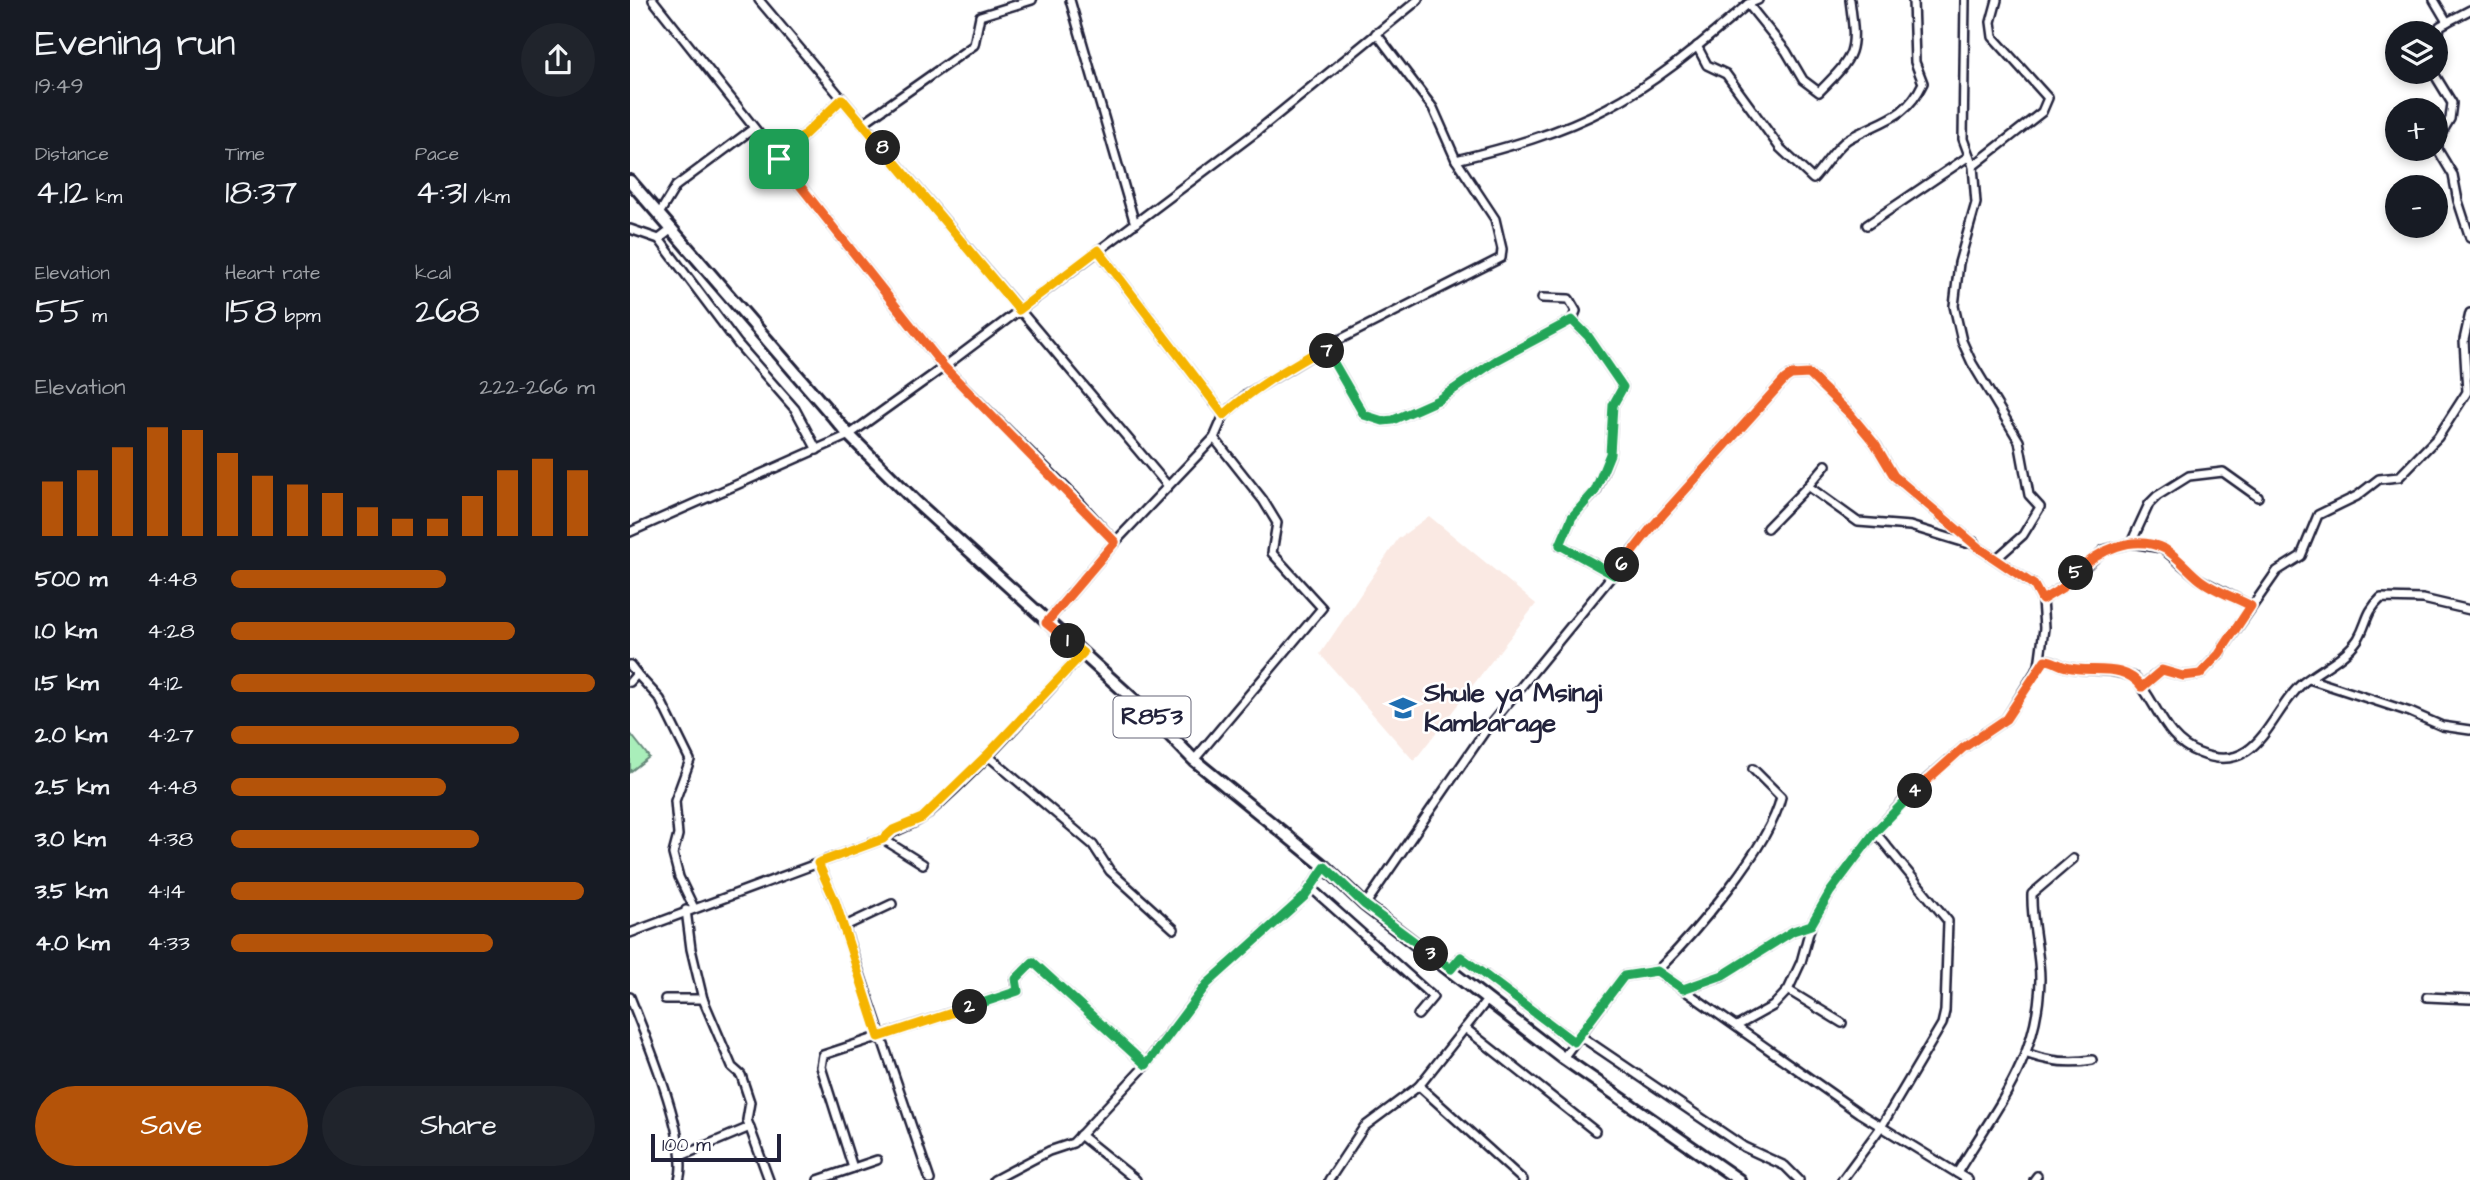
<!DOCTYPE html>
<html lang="en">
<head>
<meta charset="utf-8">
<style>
	:root { --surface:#171b24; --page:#20242c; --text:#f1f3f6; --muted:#9ea1a6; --accent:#b45309 }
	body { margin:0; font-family:"Architects Daughter",sans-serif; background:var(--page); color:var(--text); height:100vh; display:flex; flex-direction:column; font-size:26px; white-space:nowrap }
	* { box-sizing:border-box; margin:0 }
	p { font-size:23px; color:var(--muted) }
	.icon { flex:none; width:38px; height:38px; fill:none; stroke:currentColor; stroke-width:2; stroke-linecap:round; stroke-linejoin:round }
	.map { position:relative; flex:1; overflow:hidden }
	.drawer { display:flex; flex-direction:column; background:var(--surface); width:630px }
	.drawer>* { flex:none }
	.buttons { position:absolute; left:1755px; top:21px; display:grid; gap:14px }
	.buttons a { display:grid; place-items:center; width:63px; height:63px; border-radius:50%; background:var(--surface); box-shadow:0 4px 10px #0003; font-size:35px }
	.scale { position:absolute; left:21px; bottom:18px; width:130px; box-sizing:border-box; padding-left:7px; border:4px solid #22223b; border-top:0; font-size:19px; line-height:24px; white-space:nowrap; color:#22223b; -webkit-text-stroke:5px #fff; paint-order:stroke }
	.pin { position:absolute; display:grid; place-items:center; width:60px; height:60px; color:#fff; margin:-30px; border-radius:14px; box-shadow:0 4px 10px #0006 }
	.km { position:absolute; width:35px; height:35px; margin:-18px; border-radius:50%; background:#222; color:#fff; font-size:19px; line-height:35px; text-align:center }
	.round { display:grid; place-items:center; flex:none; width:74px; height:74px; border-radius:37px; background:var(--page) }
	.overview { display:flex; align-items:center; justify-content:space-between; height:119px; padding:0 35px }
	h1 { font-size:38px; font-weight:600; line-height:52px }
	.metrics { display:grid; grid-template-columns:repeat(3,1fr); gap:10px; height:119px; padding:7px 35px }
	.metrics div { display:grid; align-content:center }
	.metrics b { font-size:35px; font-weight:600 }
	.metrics small { font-size:19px; font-weight:400 }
	.metrics p { font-size:19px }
	.chart { height:196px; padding:14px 35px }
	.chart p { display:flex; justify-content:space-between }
	.chart svg { width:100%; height:126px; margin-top:7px; stroke:var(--accent); stroke-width:6 }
	.action { display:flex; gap:14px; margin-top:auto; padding:14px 35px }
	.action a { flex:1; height:80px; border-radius:42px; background:var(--accent); color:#fff; font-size:28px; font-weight:600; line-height:80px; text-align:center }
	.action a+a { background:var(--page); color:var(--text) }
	ul { padding:0 35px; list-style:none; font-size:23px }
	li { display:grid; grid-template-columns:112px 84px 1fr; align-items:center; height:52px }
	li i { height:18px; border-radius:9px; background:var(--accent) }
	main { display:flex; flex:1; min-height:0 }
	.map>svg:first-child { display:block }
</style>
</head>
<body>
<main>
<section class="drawer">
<div class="overview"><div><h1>Evening run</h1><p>19:49</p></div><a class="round"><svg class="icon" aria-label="share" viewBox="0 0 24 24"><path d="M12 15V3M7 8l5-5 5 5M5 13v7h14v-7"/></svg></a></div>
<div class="metrics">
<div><p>Distance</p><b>4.12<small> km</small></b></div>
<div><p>Time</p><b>18:37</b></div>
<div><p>Pace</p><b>4:31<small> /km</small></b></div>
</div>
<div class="metrics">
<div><p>Elevation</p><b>55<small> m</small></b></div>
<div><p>Heart rate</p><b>158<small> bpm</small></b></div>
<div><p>kcal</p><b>268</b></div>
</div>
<div class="chart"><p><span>Elevation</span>222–266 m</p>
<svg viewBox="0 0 160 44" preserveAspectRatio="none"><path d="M5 44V25M15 44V21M25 44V13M35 44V6M45 44V7M55 44V15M65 44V23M75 44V26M85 44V29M95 44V34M105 44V38M115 44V38M125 44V30M135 44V21M145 44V17M155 44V21"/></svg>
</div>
<ul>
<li><b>500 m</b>4:48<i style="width:59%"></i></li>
<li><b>1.0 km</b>4:28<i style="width:78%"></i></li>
<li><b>1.5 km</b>4:12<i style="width:100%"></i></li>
<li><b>2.0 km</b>4:27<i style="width:79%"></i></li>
<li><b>2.5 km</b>4:48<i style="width:59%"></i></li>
<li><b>3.0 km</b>4:38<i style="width:68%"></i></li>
<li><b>3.5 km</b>4:14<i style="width:97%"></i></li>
<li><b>4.0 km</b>4:33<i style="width:72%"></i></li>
</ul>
<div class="action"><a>Save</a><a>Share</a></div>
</section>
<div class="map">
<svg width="1840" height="1180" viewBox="0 0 1840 1180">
	<rect width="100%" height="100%" fill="#fff"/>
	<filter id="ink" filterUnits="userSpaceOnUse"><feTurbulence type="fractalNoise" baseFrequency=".0143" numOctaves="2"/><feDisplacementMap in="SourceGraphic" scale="14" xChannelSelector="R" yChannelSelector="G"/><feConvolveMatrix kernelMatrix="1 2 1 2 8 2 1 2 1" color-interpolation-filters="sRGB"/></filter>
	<g filter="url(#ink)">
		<!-- built -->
		<polygon fill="#fae9e3" points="799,516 906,604 784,761 690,654 768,539"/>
		<!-- green -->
		<polygon fill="#a9eeba" stroke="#66887a" stroke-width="2" points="0,733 19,757 0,772"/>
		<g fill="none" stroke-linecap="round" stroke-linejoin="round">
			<!-- street casing -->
			<g stroke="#22223b" stroke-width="12">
				<g id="street">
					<polyline points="23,0 314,367 444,496 485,542"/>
					<polyline points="129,0 538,486"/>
					<polyline points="440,0 505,224"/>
					<polyline points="1335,0 1333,139 1343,166 1346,203 1329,263 1324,306 1332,341 1342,363 1389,441 1399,495 1410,507 1393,535 1366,559"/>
					<polyline points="1804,0 1817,22 1810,26 1806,53"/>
					<path d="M1118 4 1156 51 1173 80 1189 92C1226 55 1227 52 1220 0"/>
					<polyline points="1817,22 1840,10"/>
					<path d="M1067 46 1077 65 1096 74 1150 148 1183 179C1194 167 1207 145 1220 138 1252 120 1276 119 1293 83L1285 62 1283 0"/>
					<polyline points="1803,72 1822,103 1820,119 1808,139 1808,150 1823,175 1828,201 1840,238"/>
					<polyline points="233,123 344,45 350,16 402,0"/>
					<polyline points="149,159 212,99"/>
					<path d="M826 160C876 148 930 133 977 108 1029 81 1074 41 1118 4L1128 0"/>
					<polyline points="1343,166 1412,112 1418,98 1363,37 1361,22 1367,0"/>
					<polyline points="29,214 46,186 124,128"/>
					<polyline points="1237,225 1339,156"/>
					<polyline points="0,229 29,239 42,229"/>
					<polyline points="29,239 108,344 165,409 187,450"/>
					<polyline points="468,250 594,415"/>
					<polyline points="912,298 939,299 946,311 942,320 958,336 993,387 983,405 980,455 966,491 942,517 930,545 984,575"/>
					<polyline points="695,347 734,415 753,421 763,420 808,400 867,360 942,320"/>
					<polyline points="1178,486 1196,465"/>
					<polyline points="1137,528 1178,486 1228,522 1280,526 1336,543 1344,542"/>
					<polyline points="0,532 219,435 314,367 625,133 788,0"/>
					<polyline points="1501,543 1519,504 1527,496 1559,476 1593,472 1628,497"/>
					<polyline points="1412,600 1431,588 1474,550 1501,543 1532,548 1569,579 1621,606"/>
					<polyline points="416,623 485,542 584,438 594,415 616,395 695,347 871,258 872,249 865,219 826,160 803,108 746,33"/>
					<polyline points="0,665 7,674 0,682"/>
					<path d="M1409 666 1415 660C1423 659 1428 665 1436 667 1460 673 1476 666 1504 677 1527 701 1534 740 1569 753 1629 778 1640 710 1674 682 1692 668 1715 658 1728 639 1738 622 1735 613 1751 598L1793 599 1840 610"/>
					<polyline points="7,674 30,699 60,760 45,801 48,835 43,854 49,877 64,908"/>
					<polyline points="1679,679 1780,712 1812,726 1840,730"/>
					<polyline points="1512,686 1532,670 1553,676 1570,674 1589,654 1647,571 1671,556 1688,515 1727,496 1749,479 1769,477 1808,437 1837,392 1834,340 1840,313"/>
					<polyline points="357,755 463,845 480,871 544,929"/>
					<polyline points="564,760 692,608 642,553 647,523 633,500 584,438"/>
					<polyline points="253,839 293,864"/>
					<polyline points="188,863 205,901 300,1180"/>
					<polyline points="680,887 803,997 788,1015"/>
					<polyline points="735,905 855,731 1021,528 1155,379 1161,375 1179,374 1221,415 1246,445 1264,476 1349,548 1404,585 1412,600 1414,628 1409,666 1376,719 1333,748 1281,793 1245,832 1200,892 1181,925 1171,962 1158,990 1143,1006 1107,1026"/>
					<polyline points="56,910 61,949 73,999 102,1067 111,1075 120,1102 117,1120 139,1180"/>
					<polyline points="213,927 262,904"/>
					<path d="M0 933 253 839C265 829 282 826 295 816 352 767 402 708 453 653"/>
					<polyline points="821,969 831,957 944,1042"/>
					<path d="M1027 971C1064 934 1140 846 1151 797L1123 769"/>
					<polyline points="1053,989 1093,975 1163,931 1181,925"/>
					<polyline points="1158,990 1212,1023"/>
					<path d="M0 997C15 1035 61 1144 49 1180"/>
					<polyline points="1797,997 1840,999"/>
					<polyline points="35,999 73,999"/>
					<polyline points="858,999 789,1086 893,1180"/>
					<polyline points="835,1028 965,1131"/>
					<polyline points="949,1035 1114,1147 1155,1166 1169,1180"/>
					<path d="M1398 1054C1420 1062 1439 1064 1462 1060"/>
					<polyline points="933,1058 994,976 1027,971 1229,1113 1338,1180"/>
					<polyline points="450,1135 506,1180"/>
					<polyline points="51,1156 120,1127"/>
					<polyline points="223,1168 191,1067 193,1055 388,991 386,979 403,962 516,1065"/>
					<path d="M1327 1173C1366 1108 1409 1058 1410 979 1410 951 1401 923 1402 894L1443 859"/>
					<polyline points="188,1180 247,1160"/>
					<polyline points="364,1180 419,1151 443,1143 513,1068 577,984 674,897 695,867"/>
					<polyline points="699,1180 734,1127 789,1086"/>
					<polyline points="1212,1180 1251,1127 1312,1024 1315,1011 1318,921 1245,832"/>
					<polyline points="1404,1180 1407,1176"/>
				</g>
			</g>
			<!-- primary casing -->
			<g stroke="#22223b" stroke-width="16">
				<polyline id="primary" points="0,181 219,435 287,503 515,710 564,760 695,867 735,905 933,1058 1109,1180"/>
			</g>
			<!-- street -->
			<use href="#street" stroke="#fff" stroke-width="7"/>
			<!-- primary -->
			<use href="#primary" stroke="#fff" stroke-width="10"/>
		</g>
	</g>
	<g fill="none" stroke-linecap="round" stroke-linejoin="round" filter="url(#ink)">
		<!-- split-1 casing -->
		<g stroke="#fff" stroke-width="14">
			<polyline id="split-1" points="149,159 314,367 485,542 416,623 438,641"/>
		</g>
		<!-- split-2 casing -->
		<g stroke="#fff" stroke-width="14">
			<polyline id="split-2" points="340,1007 249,1037 205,901 188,863 253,839 263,830 292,818 357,755 453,653 438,641"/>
		</g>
		<!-- split-3 casing -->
		<g stroke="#fff" stroke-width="14">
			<polyline id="split-3" points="340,1007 388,991 386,979 403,962 516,1065 577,984 674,897 695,867 735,905 801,954"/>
		</g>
		<!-- split-4 casing -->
		<g stroke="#fff" stroke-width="14">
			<polyline id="split-4" points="801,954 821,969 831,957 944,1042 994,976 1027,971 1053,989 1093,975 1163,931 1181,925 1200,892 1245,832 1285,791"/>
		</g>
		<!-- split-5 casing -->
		<g stroke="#fff" stroke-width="14">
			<path id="split-5" d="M1285 791 1333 748 1376 719 1415 660C1423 660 1428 665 1436 667 1462 674 1493 661 1512 687L1532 670 1553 676 1570 674 1589 654 1621 606C1604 597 1582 590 1568 578 1556 568 1548 557 1535 549 1504 533 1468 550 1446 573"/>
		</g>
		<!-- split-6 casing -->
		<g stroke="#fff" stroke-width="14">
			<polyline id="split-6" points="992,565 1021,528 1155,379 1161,375 1179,374 1221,415 1245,444 1264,476 1349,548 1404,585 1412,600 1432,588 1446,573"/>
		</g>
		<!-- split-7 casing -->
		<g stroke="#fff" stroke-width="14">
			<polyline id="split-7" points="697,351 734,415 753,421 763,420 808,400 867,360 942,320 958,336 993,387 983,405 980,454 965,491 942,517 930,545 984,575 992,565"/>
		</g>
		<!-- split-8 casing -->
		<g stroke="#fff" stroke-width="14">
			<path id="split-8" d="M253 148 389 310 468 250 594 415C624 387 659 368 695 347L697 351"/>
		</g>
		<!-- split-9 casing -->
		<g stroke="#fff" stroke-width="14">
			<polyline id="split-9" points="149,159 212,99 253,148"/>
		</g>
		<!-- split-1 -->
		<use href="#split-1" stroke="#f0652b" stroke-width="9"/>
		<!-- split-2 -->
		<use href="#split-2" stroke="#f5b400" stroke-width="9"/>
		<!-- split-3 -->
		<use href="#split-3" stroke="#22a559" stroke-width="9"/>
		<!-- split-4 -->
		<use href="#split-4" stroke="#22a559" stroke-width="9"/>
		<!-- split-5 -->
		<use href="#split-5" stroke="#f0652b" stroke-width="9"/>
		<!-- split-6 -->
		<use href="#split-6" stroke="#f0652b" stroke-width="9"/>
		<!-- split-7 -->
		<use href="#split-7" stroke="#22a559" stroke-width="9"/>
		<!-- split-8 -->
		<use href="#split-8" stroke="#f5b400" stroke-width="9"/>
		<!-- split-9 -->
		<use href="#split-9" stroke="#f5b400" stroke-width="9"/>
	</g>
	<!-- icons -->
	<defs>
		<g id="school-bare" transform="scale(2.1)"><path d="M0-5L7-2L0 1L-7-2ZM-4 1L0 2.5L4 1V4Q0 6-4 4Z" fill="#1f6fb2" stroke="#fff" stroke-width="2.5" paint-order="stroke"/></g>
	</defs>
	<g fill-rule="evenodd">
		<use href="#school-bare" x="773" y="708"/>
	</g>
	<g text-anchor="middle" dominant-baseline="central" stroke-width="5" stroke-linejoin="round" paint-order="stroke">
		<!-- shield labels -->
		<rect fill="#fff" stroke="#646476" stroke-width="2" x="483.5" y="696.5" width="77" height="41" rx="5"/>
		<g font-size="24" font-weight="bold" fill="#22223b">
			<text x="522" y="717">R853</text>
		</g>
		<!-- poi labels -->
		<g font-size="26" font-weight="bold" fill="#22223b" stroke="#fff" text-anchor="start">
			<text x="794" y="693">Shule ya Msingi<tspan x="794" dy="30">Kambarage</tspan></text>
		</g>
	</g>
</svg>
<div class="buttons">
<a><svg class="icon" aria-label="layers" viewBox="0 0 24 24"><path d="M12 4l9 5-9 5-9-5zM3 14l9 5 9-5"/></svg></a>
<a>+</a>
<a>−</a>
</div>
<div class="scale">100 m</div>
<div class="pin" style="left:149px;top:159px;background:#1e9e55"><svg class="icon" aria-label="arrive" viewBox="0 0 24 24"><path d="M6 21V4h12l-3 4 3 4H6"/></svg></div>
<b class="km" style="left:438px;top:641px">1</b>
<b class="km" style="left:340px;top:1007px">2</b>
<b class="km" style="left:801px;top:954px">3</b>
<b class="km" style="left:1285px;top:791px">4</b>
<b class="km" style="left:1446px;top:573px">5</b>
<b class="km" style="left:992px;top:565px">6</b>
<b class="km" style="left:697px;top:351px">7</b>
<b class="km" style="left:253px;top:148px">8</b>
</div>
</main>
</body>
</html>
